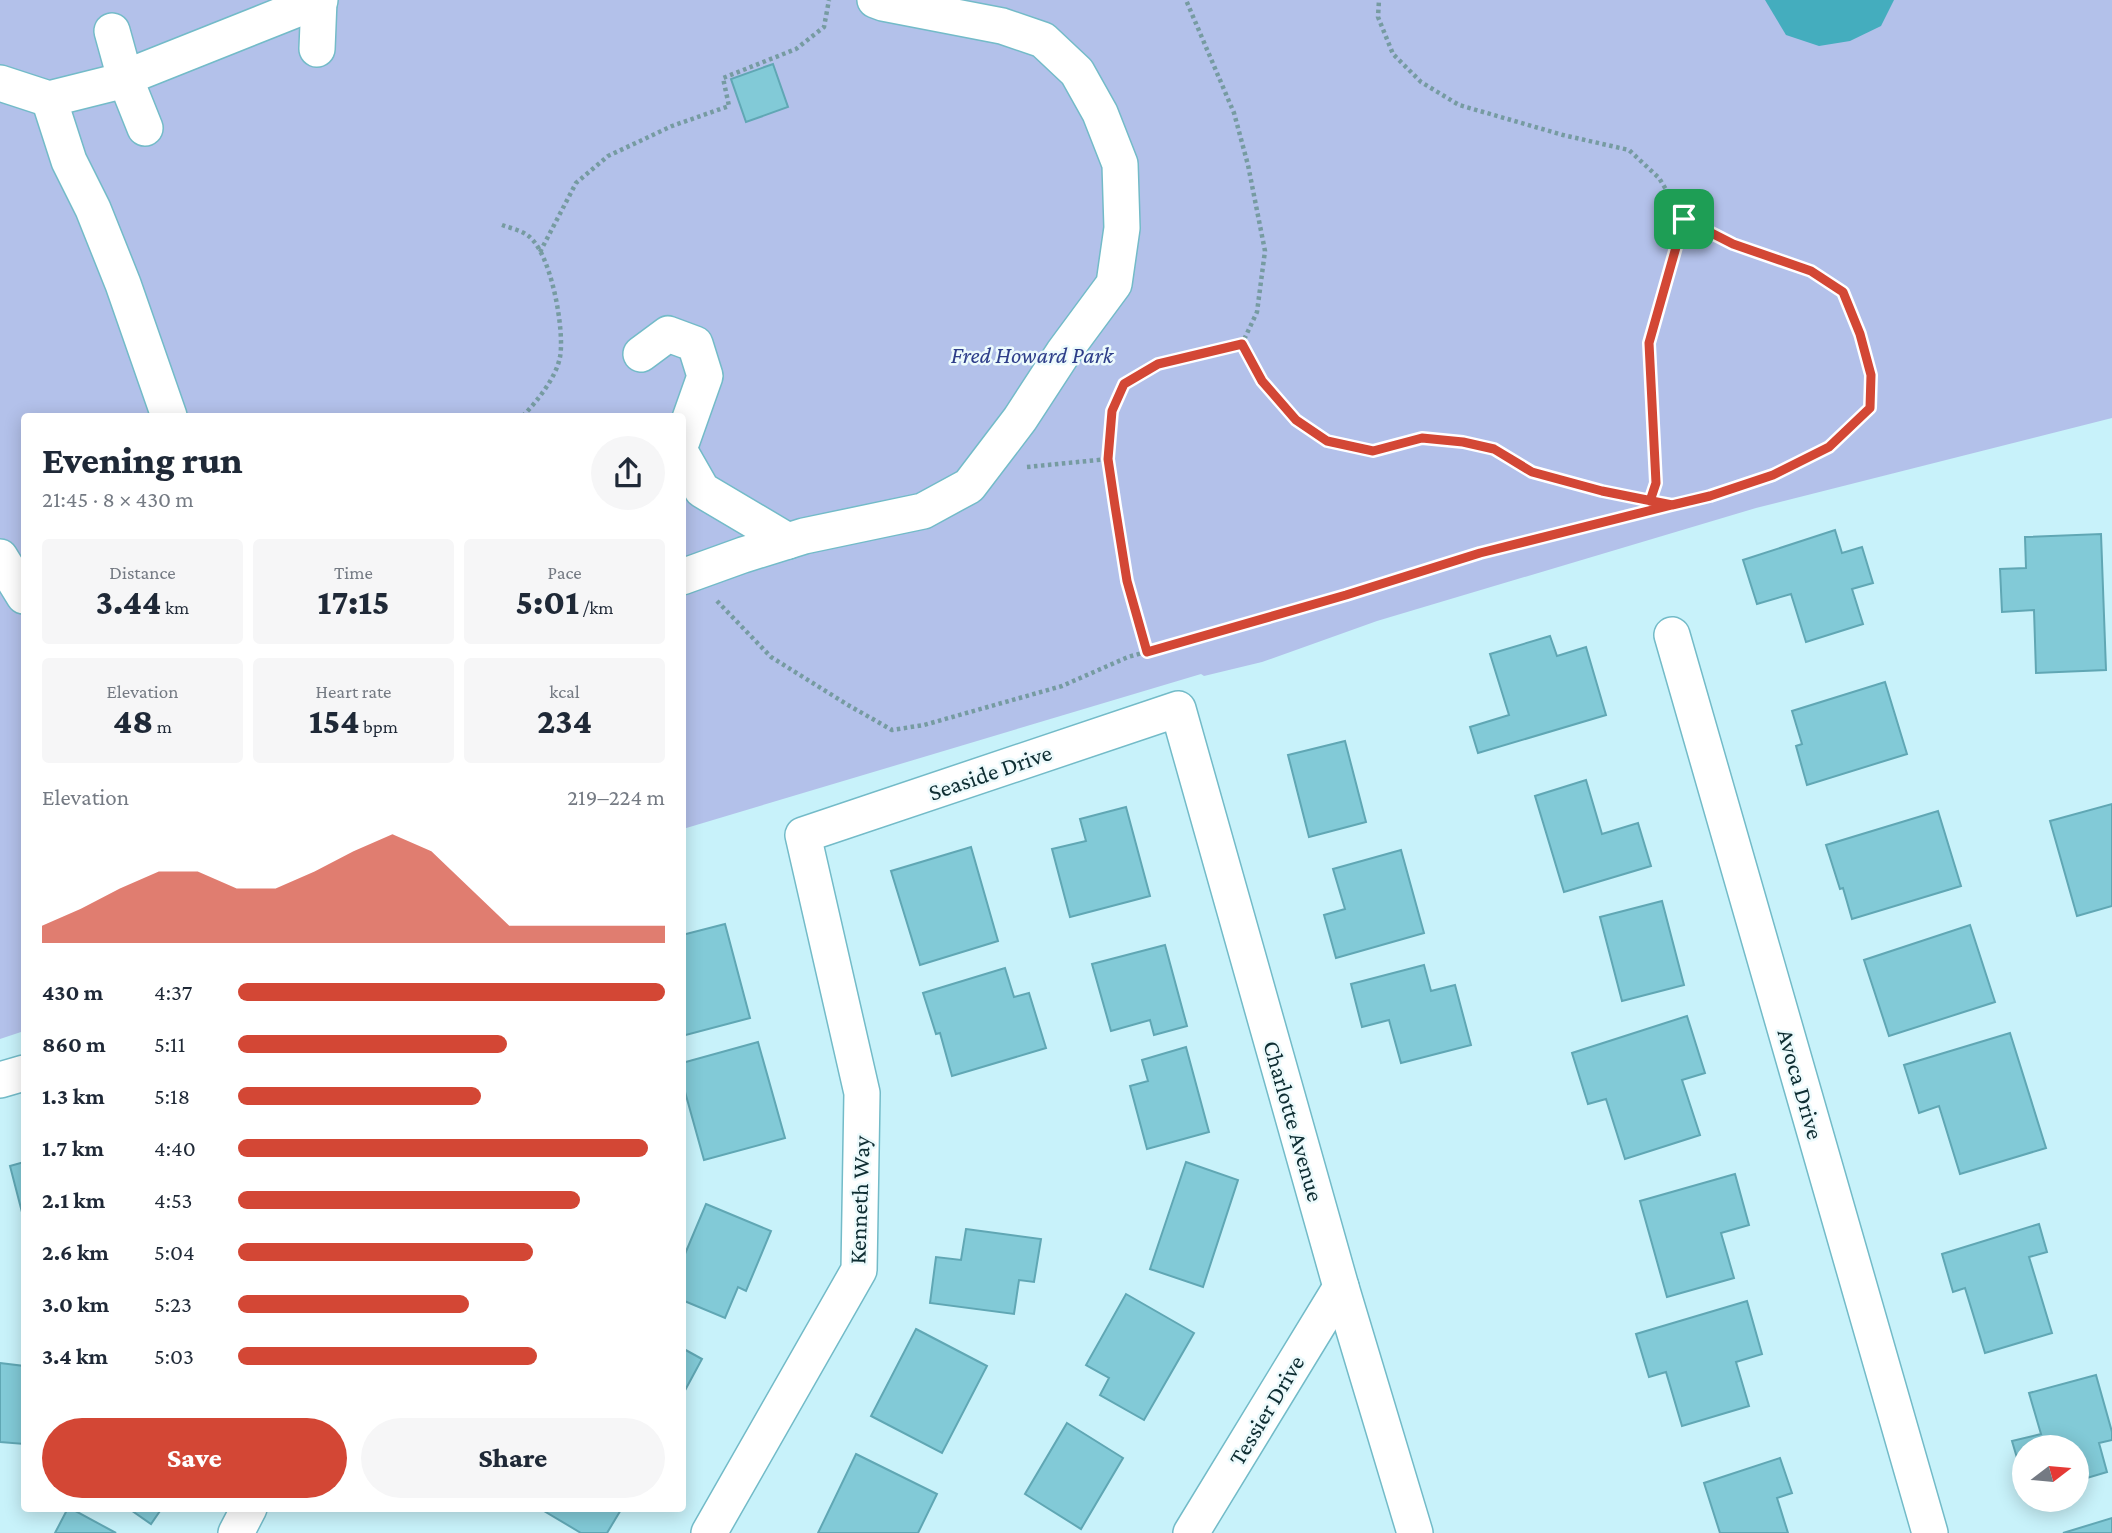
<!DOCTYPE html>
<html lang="en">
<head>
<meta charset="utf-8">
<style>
	:root { --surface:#fff; --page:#f6f6f7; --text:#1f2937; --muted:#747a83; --accent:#d34735 }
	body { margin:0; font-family:"Crimson Pro",serif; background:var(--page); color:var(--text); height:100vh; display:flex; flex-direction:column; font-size:26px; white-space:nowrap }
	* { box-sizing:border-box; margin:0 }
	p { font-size:23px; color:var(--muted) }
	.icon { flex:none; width:38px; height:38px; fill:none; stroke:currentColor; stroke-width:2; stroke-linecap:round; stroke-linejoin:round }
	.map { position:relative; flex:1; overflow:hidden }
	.sheet { position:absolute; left:21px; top:413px; width:665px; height:1099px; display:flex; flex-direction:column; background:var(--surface); border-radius:7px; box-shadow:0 4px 18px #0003 }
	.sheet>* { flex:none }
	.needle { width:46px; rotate:74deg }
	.buttons { position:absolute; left:2012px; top:1435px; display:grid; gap:14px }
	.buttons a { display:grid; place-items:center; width:77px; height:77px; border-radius:50%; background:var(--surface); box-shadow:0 4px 18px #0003; font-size:35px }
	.pin { position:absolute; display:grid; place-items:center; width:60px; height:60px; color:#fff; margin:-30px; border-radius:14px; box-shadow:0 4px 10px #0006 }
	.round { display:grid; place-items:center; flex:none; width:74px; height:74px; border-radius:37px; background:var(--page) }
	.summary { display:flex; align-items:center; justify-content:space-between; height:119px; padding:0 21px }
	h1 { font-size:38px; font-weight:800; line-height:52px }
	.stats { display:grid; grid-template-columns:repeat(3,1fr); gap:10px; height:119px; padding:7px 21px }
	.stats div { display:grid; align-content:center; border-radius:7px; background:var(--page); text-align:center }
	.stats b { font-size:35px; font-weight:800 }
	.stats small { font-size:19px; font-weight:400 }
	.stats p { font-size:19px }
	.chart { height:196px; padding:14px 21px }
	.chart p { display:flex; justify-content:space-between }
	.chart svg { width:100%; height:126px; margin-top:7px; fill:var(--accent); opacity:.7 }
	.primary-button { display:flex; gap:14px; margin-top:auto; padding:14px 21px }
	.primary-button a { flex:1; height:80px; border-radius:42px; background:var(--accent); color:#fff; font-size:28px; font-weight:800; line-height:80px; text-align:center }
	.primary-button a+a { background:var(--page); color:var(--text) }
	ul { padding:0 21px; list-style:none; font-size:23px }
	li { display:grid; grid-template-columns:112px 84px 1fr; align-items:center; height:52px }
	li i { height:18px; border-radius:9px; background:var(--accent) }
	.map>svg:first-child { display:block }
</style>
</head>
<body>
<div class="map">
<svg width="2112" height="1533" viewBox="0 0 2112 1533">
	<rect width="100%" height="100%" fill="#c8f2fa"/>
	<!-- green -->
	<polygon fill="#b3c1ea" points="0,0 2112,0 2112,418 1756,508 1377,621 1262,662 1204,676 1201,674 683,829 682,416 24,416 24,1031 0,1039"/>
	<!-- water -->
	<polygon fill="#44adbe" points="1765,0 1894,0 1881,26 1850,41 1819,46 1786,35"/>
	<!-- building -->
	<g fill="#82cad7" stroke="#60a7b4" stroke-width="2">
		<polygon points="773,64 788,107 746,122 731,79"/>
		<polygon points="1835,530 1842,553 1862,547 1873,583 1852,589 1863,624 1806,642 1791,594 1757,604 1743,560"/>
		<polygon points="2101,534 2106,670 2036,673 2034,610 2002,612 2000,569 2026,568 2025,537"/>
		<polygon points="1550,636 1557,656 1586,647 1606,715 1478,753 1470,727 1509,715 1490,654"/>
		<polygon points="1885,682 1907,754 1807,785 1796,746 1802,744 1792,711"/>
		<polygon points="1345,741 1366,822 1309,837 1288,755"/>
		<polygon points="1586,780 1602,834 1638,823 1651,866 1564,892 1535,796"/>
		<polygon points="2112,804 2112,906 2077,916 2050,821"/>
		<polygon points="1126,807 1150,896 1070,917 1052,849 1086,841 1080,819"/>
		<polygon points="1938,811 1961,886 1852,919 1843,888 1840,889 1826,845"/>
		<polygon points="971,847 998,941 920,965 891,871"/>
		<polygon points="1401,850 1424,933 1336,958 1324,915 1345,909 1333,869"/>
		<polygon points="1662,901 1684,985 1622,1001 1600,917"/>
		<polygon points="725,924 750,1018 682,1036 682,935"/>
		<polygon points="1970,925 1995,1002 1889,1036 1864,960"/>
		<polygon points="1165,945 1187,1026 1154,1035 1150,1020 1111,1031 1092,964"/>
		<polygon points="1424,965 1431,991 1455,985 1471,1045 1401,1063 1389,1020 1362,1027 1351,984"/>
		<polygon points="1005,968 1014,997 1029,993 1046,1048 952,1076 940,1033 936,1034 923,993"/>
		<polygon points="1687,1016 1705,1073 1682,1080 1700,1135 1625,1159 1606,1099 1588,1104 1572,1053"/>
		<polygon points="2010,1033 2046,1148 1960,1174 1939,1106 1919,1113 1904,1065"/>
		<polygon points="758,1042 785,1138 704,1160 682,1081 682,1063"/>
		<polygon points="1186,1047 1209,1132 1147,1149 1130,1086 1148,1081 1142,1060"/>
		<polygon points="24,1162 24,1220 10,1166"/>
		<polygon points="1186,1162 1238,1180 1203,1287 1150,1269"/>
		<polygon points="1735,1174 1749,1225 1721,1233 1734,1278 1667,1297 1640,1201"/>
		<polygon points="706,1204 771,1231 746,1291 738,1287 725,1318 682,1300 682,1261"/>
		<polygon points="2039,1224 2047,1252 2029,1257 2052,1333 1985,1353 1965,1288 1953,1292 1942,1254"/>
		<polygon points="966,1229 1041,1239 1034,1282 1019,1280 1014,1314 930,1303 936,1257 961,1260"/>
		<polygon points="1126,1294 1194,1333 1144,1420 1100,1395 1109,1378 1086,1365"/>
		<polygon points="1747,1301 1762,1354 1736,1362 1749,1406 1682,1426 1666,1372 1649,1377 1636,1334"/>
		<polygon points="916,1329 987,1366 942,1453 871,1416"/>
		<polygon points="682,1348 702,1359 682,1396"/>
		<polygon points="0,1363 24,1366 24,1444 0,1442"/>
		<polygon points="2096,1375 2112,1432 2112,1440 2099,1443 2107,1472 2077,1481 2077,1447 2025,1447 2025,1485 2012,1441 2041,1434 2029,1393"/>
		<polygon points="1067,1423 1123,1458 1081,1529 1025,1494"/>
		<polygon points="856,1454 937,1494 918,1533 818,1533"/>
		<polygon points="1780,1458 1792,1493 1777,1498 1788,1533 1720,1533 1704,1483"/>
		<polygon points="68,1508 70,1508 116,1533 55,1533"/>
		<polygon points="128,1508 162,1508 151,1524"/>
		<polygon points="539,1508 622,1508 607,1533 581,1533"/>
		<polygon points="2112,1518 2112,1533 2063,1533"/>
	</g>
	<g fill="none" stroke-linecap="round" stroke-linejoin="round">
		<!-- minor casing -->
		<g stroke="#73bbc8" stroke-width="38">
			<g id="minor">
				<polyline points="112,31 125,78 145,128"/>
				<polyline points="317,49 319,0"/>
				<polyline points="0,83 49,99 109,84 320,0"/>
				<polyline points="49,99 69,161 93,209 123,284 169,416"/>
				<polyline points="641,354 668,334 695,344 705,376 682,441"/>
				<polyline points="682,455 702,490 788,541"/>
				<polyline points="0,557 24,596"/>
				<polyline points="682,577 743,555 804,536 923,511 969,486 1020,419 1063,353 1114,284 1122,228 1120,164 1100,113 1077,72 1043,40 1002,26 883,3 875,0"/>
				<polyline points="1672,635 1930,1533"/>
				<polyline points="0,1080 24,1073"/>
				<polyline points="236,1533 249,1508"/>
				<polyline points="709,1533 859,1270 862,1093 803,835 1178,709 1341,1287 1415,1533"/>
				<polyline points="1191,1533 1341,1287"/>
			</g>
		</g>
		<!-- path -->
		<g stroke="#769ba1" stroke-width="4.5" stroke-dasharray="3.5 3.5" stroke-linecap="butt">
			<path d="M502 225C510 228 520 230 527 235 551 250 565 331 560 357 556 378 537 401 523 416"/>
			<polyline points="540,252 576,183 608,156 672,126 729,106 723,78 796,49 824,27 829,0"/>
			<polyline points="1242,344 1262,381 1296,420 1327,441 1373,451 1422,438 1463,442 1494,449 1532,472 1603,490 1671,505"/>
			<polyline points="1027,467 1108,459"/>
			<polyline points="1650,501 1656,483 1649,343 1684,219"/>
			<polyline points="717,601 771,657 848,705 892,730 924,725 1062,686 1128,657 1346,595 1480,553 1710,496 1773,475 1829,447 1870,408 1871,375 1860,334 1843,292 1810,271 1733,244 1684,219 1659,178 1629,150 1563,135 1459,105 1421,82 1393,54 1378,17 1379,0"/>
			<polyline points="1147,652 1127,581 1108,459 1113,411 1124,384 1158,364 1242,344 1257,312 1265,251 1248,165 1234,113 1186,0"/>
		</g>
		<!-- minor -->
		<use href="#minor" stroke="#fff" stroke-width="35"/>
	</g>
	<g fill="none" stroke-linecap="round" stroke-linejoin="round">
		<!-- route casing -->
		<g stroke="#fff" stroke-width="14">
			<polyline id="route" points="1684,219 1649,343 1656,483 1650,501 1672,505 1480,553 1346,595 1147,652 1127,581 1115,506 1108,459 1112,411 1124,384 1158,364 1242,344 1262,381 1296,420 1327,441 1373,451 1422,438 1463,442 1494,449 1532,472 1602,491 1672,505 1710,496 1773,475 1829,447 1870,408 1871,375 1860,334 1843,292 1811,271 1733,244 1684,219"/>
		</g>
		<!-- route -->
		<use href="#route" stroke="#d34735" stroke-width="9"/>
	</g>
	<g text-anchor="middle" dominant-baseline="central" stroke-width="5" stroke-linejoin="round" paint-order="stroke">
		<!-- park labels -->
		<g font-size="24" font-style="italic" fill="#2d3d89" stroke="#ecfafc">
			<text x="1032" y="354">Fred Howard Park</text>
		</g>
		<!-- street labels -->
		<g font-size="24" fill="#0e2d32" stroke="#ecfafc">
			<text transform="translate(990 772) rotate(-19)">Seaside Drive</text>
			<text transform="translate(1801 1084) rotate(74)">Avoca Drive</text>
			<text transform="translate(1294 1121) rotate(74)">Charlotte Avenue</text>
			<text transform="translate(859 1200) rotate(-88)">Kenneth Way</text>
			<text transform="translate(1266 1410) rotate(-59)">Tessier Drive</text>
		</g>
	</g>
</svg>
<div class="buttons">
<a><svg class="needle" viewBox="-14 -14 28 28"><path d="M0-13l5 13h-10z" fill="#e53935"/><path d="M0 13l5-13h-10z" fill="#747a83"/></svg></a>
</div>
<div class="pin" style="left:1684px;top:219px;background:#1e9e55"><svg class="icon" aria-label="arrive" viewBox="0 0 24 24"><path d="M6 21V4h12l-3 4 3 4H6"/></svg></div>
<section class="sheet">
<div class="summary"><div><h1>Evening run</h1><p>21:45 · 8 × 430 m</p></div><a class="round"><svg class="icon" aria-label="share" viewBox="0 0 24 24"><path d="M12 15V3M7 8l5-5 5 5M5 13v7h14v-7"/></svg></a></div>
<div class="stats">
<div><p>Distance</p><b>3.44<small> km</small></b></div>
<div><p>Time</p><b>17:15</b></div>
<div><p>Pace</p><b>5:01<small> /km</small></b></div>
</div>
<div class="stats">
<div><p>Elevation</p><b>48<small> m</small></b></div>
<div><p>Heart rate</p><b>154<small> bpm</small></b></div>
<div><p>kcal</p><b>234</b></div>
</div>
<div class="chart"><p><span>Elevation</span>219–224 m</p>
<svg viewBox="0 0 160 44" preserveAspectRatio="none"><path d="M0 44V38L10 32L20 25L30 19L40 19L50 25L60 25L70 19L80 12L90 6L100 12L110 25L120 38L130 38L140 38L150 38L160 38V44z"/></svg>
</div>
<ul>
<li><b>430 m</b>4:37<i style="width:100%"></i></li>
<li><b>860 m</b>5:11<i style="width:63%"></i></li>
<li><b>1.3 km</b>5:18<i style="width:57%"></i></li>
<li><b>1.7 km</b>4:40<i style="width:96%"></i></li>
<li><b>2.1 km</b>4:53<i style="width:80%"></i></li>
<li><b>2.6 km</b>5:04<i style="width:69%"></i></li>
<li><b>3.0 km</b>5:23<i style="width:54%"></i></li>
<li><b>3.4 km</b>5:03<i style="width:70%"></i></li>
</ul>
<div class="primary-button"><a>Save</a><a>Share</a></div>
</section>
</div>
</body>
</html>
